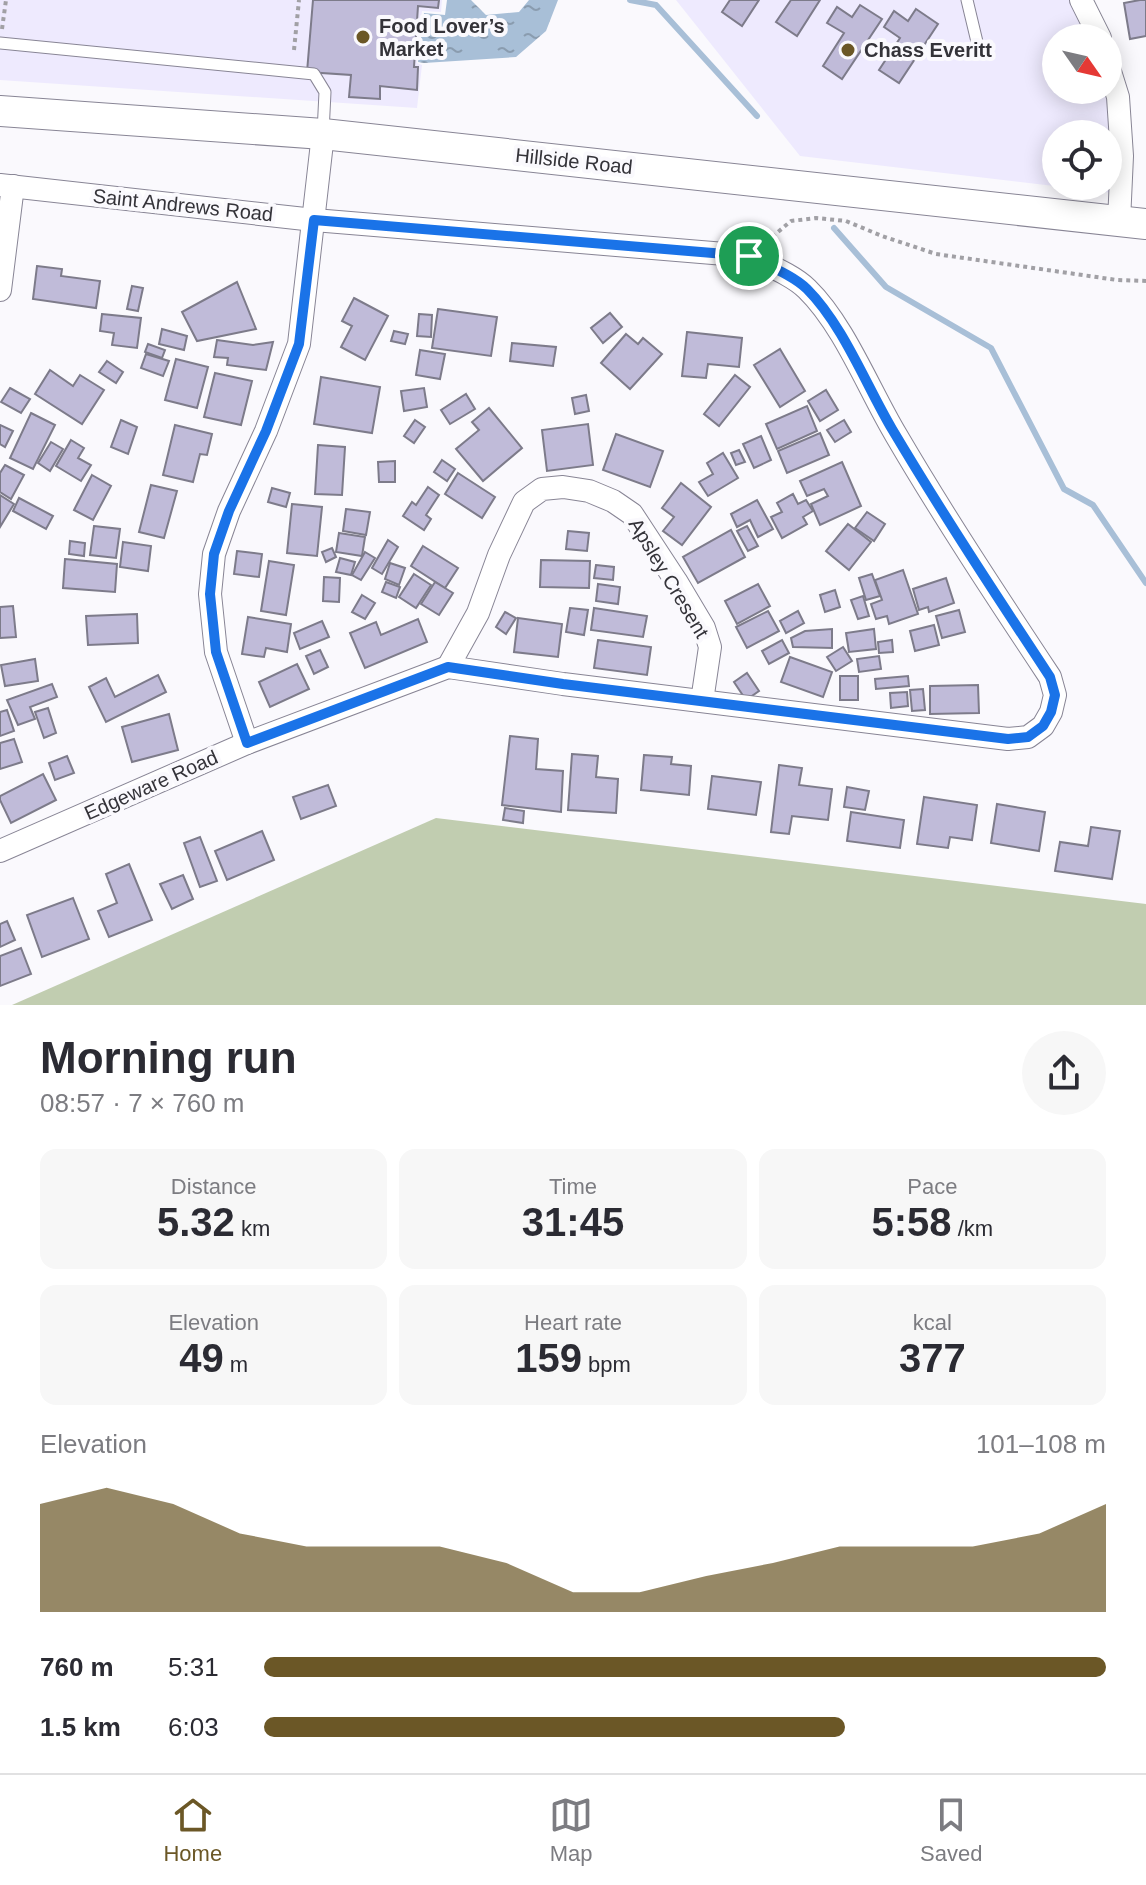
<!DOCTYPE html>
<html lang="en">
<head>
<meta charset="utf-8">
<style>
	:root { --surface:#fff; --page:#f7f7f7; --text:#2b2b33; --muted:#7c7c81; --line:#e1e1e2; --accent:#6b5726 }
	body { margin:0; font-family:Arial,sans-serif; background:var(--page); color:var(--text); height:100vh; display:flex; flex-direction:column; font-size:30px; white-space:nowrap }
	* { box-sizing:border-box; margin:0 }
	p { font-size:26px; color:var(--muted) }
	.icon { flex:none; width:44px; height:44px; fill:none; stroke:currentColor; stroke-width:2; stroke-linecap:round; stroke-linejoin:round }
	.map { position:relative; height:1005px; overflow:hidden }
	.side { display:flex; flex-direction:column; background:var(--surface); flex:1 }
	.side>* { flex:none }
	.needle { width:52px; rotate:124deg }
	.tools { position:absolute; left:1042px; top:24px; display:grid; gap:16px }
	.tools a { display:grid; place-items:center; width:80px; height:80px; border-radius:50%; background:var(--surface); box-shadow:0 4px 20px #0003; font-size:40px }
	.pin { position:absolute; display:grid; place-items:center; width:68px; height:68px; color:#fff; margin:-34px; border:4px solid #fff; border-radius:50%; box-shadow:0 2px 8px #0007 }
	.round { display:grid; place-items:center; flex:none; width:84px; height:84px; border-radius:42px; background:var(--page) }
	.summary { display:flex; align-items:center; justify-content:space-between; height:136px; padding:0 40px }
	h1 { font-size:44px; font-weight:800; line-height:60px }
	.metrics { display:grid; grid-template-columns:repeat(3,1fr); gap:12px; height:136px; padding:8px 40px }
	.metrics div { display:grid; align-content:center; border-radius:16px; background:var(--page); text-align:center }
	.metrics b { font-size:40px; font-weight:800 }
	.metrics small { font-size:22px; font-weight:400 }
	.metrics p { font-size:22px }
	.chart { height:224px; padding:16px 40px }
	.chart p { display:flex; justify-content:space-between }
	.chart svg { width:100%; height:144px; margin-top:8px; fill:var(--accent); opacity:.7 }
	ul { padding:0 40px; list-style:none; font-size:26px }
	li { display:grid; grid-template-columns:128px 96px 1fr; align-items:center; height:60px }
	li i { height:20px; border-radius:10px; background:var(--accent) }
	.tabs { display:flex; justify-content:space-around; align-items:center; height:112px; border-top:2px solid var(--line); background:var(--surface); font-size:22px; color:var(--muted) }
	.tabs a { display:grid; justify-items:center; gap:4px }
	.tabs .on { color:var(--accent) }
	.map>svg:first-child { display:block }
</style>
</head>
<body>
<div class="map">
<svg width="1146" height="1005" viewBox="0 0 1146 1005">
	<defs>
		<pattern id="water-ripples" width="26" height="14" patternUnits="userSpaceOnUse" patternTransform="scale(2)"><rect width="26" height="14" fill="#a8bfd7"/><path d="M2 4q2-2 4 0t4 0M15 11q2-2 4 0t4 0" fill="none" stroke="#8a9caf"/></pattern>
	</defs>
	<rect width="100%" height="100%" fill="#faf9fd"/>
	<!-- built -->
	<g fill="#eeeafe" fill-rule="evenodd">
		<polygon points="0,0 442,0 441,12 422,11 417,63 422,65 417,108 0,80"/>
		<path d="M676 0H1070L1092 38H1056V90H1108L1113 193 800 156ZM1056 134H1108V186H1056Z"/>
	</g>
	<!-- green -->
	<polygon fill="#c1cdb0" points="436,818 1146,904 1146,1005 12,1005"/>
	<!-- water -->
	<polygon fill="url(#water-ripples)" points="447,0 471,0 486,15 519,12 529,0 558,0 546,31 516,57 424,63 418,62 424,13 445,15"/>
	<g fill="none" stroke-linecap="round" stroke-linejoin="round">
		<!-- stream -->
		<g stroke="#a8bfd7" stroke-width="6">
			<polyline points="630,0 656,5 757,116"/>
			<polyline points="834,228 886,287 991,348 1064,489 1093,505 1146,583"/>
		</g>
	</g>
	<!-- building -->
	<g fill="#c0bbd9" stroke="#7d7b8a" stroke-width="2">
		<polygon points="313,0 439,0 438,8 418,6 414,67 418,67 417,90 380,86 380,99 349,97 351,75 307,72"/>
		<polygon points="730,0 759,0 742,26 722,12"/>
		<polygon points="791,0 820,0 797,36 776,22"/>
		<polygon points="1140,0 1146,0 1146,36 1130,39 1124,3"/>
		<polygon points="860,5 882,19 842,79 823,66 844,33 827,23 837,7 852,17"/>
		<polygon points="916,9 938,24 899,83 879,70 900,38 884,27 894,11 908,21"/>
		<polygon points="37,266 62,269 61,276 100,281 96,308 33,299"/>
		<polygon points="237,282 256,329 197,341 182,312"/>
		<polygon points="132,286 143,288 138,311 127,309"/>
		<polygon points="354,298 388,316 365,360 341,347 352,326 342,321"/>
		<polygon points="438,309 497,317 491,356 432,348"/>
		<polygon points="610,313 622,327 603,343 591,328"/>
		<polygon points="102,314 141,318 137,348 112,345 114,333 100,331"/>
		<polygon points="419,314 432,315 431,337 417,336"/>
		<polygon points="162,329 187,336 184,350 159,344"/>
		<polygon points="394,331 408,334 405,344 391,341"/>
		<polygon points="687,332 742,338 739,367 708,364 706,378 682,376"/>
		<polygon points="626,334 638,344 643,338 662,354 630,389 601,363"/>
		<polygon points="217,340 253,345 273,342 266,370 227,365 228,358 214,357"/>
		<polygon points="512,343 556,347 553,366 510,361"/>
		<polygon points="148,344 165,350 162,358 145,352"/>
		<polygon points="780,349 805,391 780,407 754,365"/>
		<polygon points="420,350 445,354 440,379 416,375"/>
		<polygon points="146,354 169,361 163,376 141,368"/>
		<polygon points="176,359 208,367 197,408 165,400"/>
		<polygon points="107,361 123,372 116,383 99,372"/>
		<polygon points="50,370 73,386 80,375 104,390 82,424 35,394"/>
		<polygon points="215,373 252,381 241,425 204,417"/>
		<polygon points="735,375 750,387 719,426 704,414"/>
		<polygon points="321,377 380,387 372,433 314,424"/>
		<polygon points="10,388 30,399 21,413 1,402"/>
		<polygon points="424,388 427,407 404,411 401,391"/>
		<polygon points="826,390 838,410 820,421 808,401"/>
		<polygon points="466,394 475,409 450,424 441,410"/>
		<polygon points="586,395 589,411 575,414 572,398"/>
		<polygon points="807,406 817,431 777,449 766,424"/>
		<polygon points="489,408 522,448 483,481 456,449 479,430 472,422"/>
		<polygon points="31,413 55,425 33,469 10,458"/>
		<polygon points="121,420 137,427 128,454 111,447"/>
		<polygon points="415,420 425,427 414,443 404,436"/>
		<polygon points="844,420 851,432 835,442 827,430"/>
		<polygon points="588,424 593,465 547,471 542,430"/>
		<polygon points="0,425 13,431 5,447 0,444"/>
		<polygon points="175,425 212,434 207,455 200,454 193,482 163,475"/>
		<polygon points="820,433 829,455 787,473 778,451"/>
		<polygon points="616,434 663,451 650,487 603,470"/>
		<polygon points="761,436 771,460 754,468 743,444"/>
		<polygon points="71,440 84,448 78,458 91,465 81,481 56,466"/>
		<polygon points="51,442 63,449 50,471 38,463"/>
		<polygon points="318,445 345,447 342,495 315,494"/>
		<polygon points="739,450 745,462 736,465 731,453"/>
		<polygon points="723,453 738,478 708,496 699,482 713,474 707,463"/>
		<polygon points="442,460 455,469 447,481 434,472"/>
		<polygon points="395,461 395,482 379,482 378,462"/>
		<polygon points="842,462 861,506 820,525 811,504 828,496 824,489 807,496 800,481"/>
		<polygon points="5,465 24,475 11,499 0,492 0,473"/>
		<polygon points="458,473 495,497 482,518 445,494"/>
		<polygon points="92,475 111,486 93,520 74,510"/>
		<polygon points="681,483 711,507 682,545 663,531 674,517 662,508"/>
		<polygon points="151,485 177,491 164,538 139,532"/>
		<polygon points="428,487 439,495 426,515 431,519 424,530 403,516 412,502 416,505"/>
		<polygon points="272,488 290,493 286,507 268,502"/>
		<polygon points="793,494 798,504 806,500 813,511 803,517 807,524 782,538 771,517 782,512 777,503"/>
		<polygon points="0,495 14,504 0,527"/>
		<polygon points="19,498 53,516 46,529 13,511"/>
		<polygon points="757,500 773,529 758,537 750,520 737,527 731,514"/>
		<polygon points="292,504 322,507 317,556 287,553"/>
		<polygon points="346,509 370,512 366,535 343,531"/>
		<polygon points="867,512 885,524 874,541 855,528"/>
		<polygon points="848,524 871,542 849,570 826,551"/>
		<polygon points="94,526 120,529 116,558 90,555"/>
		<polygon points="747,526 758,546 748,551 737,531"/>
		<polygon points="731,530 745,557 698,583 683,557"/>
		<polygon points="568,531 589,533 587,551 566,549"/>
		<polygon points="339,533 365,537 362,556 336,552"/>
		<polygon points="388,540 398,547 382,574 372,568"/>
		<polygon points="70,541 85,543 84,556 69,554"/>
		<polygon points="123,542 151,546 148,571 120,567"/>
		<polygon points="423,546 458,568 445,588 411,566"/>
		<polygon points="332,548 336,557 326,562 322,552"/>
		<polygon points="237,551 262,554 259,577 234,574"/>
		<polygon points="365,552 375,558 361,580 352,575"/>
		<polygon points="340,558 355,562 351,575 336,572"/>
		<polygon points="65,559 117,564 115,592 63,588"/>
		<polygon points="541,560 590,561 589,588 540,587"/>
		<polygon points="269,561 294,565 286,615 261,611"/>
		<polygon points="390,563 405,568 399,585 385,579"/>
		<polygon points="596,565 614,567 613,580 594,578"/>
		<polygon points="903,570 918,614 889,624 887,616 876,619 871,604 882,600 875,580"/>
		<polygon points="414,574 431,585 416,608 399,597"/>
		<polygon points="872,574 880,596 866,600 859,578"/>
		<polygon points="324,577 340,578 339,602 323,601"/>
		<polygon points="946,578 954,603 929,612 928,607 919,610 913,589"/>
		<polygon points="386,582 400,587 396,598 382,592"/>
		<polygon points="435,582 453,593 439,615 421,604"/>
		<polygon points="598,584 620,587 618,604 596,601"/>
		<polygon points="758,584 770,606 737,624 725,601"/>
		<polygon points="835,590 840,607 825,612 820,595"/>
		<polygon points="362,595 375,603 365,619 352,612"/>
		<polygon points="863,596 869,616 858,619 851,600"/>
		<polygon points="13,606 16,637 0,638 0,607"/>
		<polygon points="570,608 588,610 584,635 566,632"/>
		<polygon points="594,608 647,616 643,637 591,630"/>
		<polygon points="959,610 965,632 942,638 936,616"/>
		<polygon points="768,611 779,631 747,648 736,627"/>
		<polygon points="798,611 804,623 786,633 780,621"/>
		<polygon points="505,612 516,618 506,634 496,627"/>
		<polygon points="137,614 138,643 88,645 86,616"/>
		<polygon points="248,617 291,624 287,652 266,648 264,657 242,654"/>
		<polygon points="518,618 562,624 558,657 514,652"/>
		<polygon points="418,619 427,642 365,668 350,633 376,622 381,635"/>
		<polygon points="322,621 329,637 300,649 294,633"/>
		<polygon points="934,625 939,645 915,651 910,631"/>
		<polygon points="832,629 832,648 793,647 791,638 805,631"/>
		<polygon points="874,629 876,649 849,652 846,633"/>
		<polygon points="598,640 651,647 647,675 594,668"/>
		<polygon points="782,640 789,653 769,664 762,651"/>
		<polygon points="892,640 893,652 879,653 878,642"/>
		<polygon points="843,647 852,661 836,671 827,657"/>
		<polygon points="320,650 328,667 314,674 306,656"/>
		<polygon points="879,656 881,669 859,672 857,659"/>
		<polygon points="790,657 832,672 823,697 781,682"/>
		<polygon points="35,659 38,681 5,686 1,665"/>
		<polygon points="297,664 309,689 270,707 259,682"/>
		<polygon points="747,673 759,691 746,700 734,682"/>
		<polygon points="158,675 166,692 106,722 89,687 106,678 115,697"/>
		<rect x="840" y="676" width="18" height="24"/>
		<polygon points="908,676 909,686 876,689 875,679"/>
		<polygon points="52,684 57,697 30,707 35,719 18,725 7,700"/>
		<polygon points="978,685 979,713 930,714 930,686"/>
		<polygon points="923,689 925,710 912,711 910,690"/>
		<polygon points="907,692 908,706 891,708 890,693"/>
		<polygon points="48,708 56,733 44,738 35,712"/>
		<polygon points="7,710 14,731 0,736 0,712"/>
		<polygon points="169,714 178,750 132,762 122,727"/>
		<polygon points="510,736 538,739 536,769 563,771 561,812 502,805"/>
		<polygon points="14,739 22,762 0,769 0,743"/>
		<polygon points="572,754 598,756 596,777 618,779 616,813 568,810"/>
		<polygon points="644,755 672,757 671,764 691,766 689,795 641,790"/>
		<polygon points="67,756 74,773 55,780 49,763"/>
		<polygon points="779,765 802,768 799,785 832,789 828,820 792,816 789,834 771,832"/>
		<polygon points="43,774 56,800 11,823 0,800 0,796"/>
		<polygon points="712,776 761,782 756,815 708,809"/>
		<polygon points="328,785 336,806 301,819 293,797"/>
		<polygon points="847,787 869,791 865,810 844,807"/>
		<polygon points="924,797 977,805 972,840 950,837 948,848 917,844"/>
		<polygon points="997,804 1045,812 1039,851 991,843"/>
		<polygon points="505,808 524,811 523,823 503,820"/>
		<polygon points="851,812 904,820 900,848 847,841"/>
		<polygon points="1091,827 1120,831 1112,879 1055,871 1060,842 1088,846"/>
		<polygon points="262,831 274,860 227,880 215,851"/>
		<polygon points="200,837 217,881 200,887 184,843"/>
		<polygon points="129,864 152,920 109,937 98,911 117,903 106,874"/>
		<polygon points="183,875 193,899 172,909 160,884"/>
		<polygon points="73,898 89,939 42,957 27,915"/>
		<polygon points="7,921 15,940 0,947 0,924"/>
		<polygon points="21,948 31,974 0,986 0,956"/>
	</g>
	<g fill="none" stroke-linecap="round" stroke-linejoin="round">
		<!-- lane casing -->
		<g stroke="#888595" stroke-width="13">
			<g id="lane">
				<polyline points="967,0 978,46"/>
				<polyline points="0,43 314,74 325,92 323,133"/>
			</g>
		</g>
		<!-- street casing -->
		<g stroke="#888595" stroke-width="24">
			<g id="street">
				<polyline points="1081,0 1100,38"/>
				<polyline points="1108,65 1118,97 1122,156 1119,221"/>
				<path d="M0 185 314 220 749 256C767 265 793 275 807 289 844 325 869 390 896 435 944 517 997 597 1050 677L1055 695 1051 712 1043 726 1028 737 1008 739 563 684 448 667 247 743 0 851"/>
				<polyline points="0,290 13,186"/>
				<polyline points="448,667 478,613 499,555 524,502 542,489 563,487 589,491 613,501 632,514 676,581 704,628 710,647 702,701"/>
				<polyline points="247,743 216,652 210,594 214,554 229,511 266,431 299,344 323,134"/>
			</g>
		</g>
		<!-- secondary casing -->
		<g stroke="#888595" stroke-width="32">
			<polyline id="secondary" points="0,111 323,134 1146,224"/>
		</g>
		<!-- path -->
		<g stroke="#a1a0a5" stroke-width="4" stroke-dasharray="4 4" stroke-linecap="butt">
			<polyline points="2,29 6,0"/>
			<polyline points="294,50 299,0"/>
			<polyline points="766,242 791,221 816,218 846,221 882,236 936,254 1117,280 1146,281"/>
		</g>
		<!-- lane -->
		<use href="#lane" stroke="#fff" stroke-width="11"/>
		<!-- street -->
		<use href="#street" stroke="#fff" stroke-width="22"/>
		<!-- secondary -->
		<use href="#secondary" stroke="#fff" stroke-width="30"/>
	</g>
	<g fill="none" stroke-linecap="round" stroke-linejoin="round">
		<!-- route casing -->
		<g stroke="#fff" stroke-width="16">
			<path id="route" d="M314 220 749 256C766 265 793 275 807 289 843 325 866 385 892 429 942 513 996 595 1050 677L1055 695 1051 712 1043 726 1028 737 1008 739 563 684 448 667 247 743 216 652 210 594 214 554 229 511 266 431 299 344Z"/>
		</g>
		<!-- route -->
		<use href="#route" stroke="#1a73e8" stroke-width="10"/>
	</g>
	<!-- markers -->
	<g fill="#6b5726" stroke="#faf9fd" stroke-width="3">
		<circle cx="363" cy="37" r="8"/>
		<circle cx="848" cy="50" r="8"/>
	</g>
	<g text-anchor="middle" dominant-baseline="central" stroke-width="8" stroke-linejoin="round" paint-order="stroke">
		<!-- poi labels -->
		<g font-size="20" font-weight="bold" fill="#343339" stroke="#faf9fd" text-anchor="start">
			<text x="379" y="26">Food Lover’s<tspan x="379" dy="23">Market</tspan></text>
			<text x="864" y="50">Chass Everitt</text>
		</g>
		<!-- street labels -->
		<g font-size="20" fill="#343339" stroke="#faf9fd">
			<text transform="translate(574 161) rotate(6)">Hillside Road</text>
			<text transform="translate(183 205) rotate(6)">Saint Andrews Road</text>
			<text transform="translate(669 578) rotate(59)">Apsley Cresent</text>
			<text transform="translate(151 785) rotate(-24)">Edgeware Road</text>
		</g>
	</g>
</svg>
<div class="tools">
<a><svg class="needle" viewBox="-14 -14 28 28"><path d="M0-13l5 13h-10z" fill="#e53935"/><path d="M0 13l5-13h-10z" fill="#7c7c81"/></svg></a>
<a><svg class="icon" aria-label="locate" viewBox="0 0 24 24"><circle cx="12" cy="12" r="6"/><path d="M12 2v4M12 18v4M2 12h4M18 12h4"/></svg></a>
</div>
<div class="pin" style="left:749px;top:256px;background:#1e9e55"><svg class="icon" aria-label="arrive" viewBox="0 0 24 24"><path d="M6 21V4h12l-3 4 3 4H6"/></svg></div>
</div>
<section class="side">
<div class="summary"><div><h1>Morning run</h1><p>08:57 · 7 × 760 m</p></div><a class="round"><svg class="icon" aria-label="share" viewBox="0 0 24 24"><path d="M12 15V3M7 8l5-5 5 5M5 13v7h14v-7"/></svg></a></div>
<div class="metrics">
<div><p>Distance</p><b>5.32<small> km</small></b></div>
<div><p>Time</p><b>31:45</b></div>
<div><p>Pace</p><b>5:58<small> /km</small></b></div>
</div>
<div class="metrics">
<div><p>Elevation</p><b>49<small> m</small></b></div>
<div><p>Heart rate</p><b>159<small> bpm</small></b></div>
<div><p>kcal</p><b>377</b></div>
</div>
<div class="chart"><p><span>Elevation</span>101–108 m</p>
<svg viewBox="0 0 160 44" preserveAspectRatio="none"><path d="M0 44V11L10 6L20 11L30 20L40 24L50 24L60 24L70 29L80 38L90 38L100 33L110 29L120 24L130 24L140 24L150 20L160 11V44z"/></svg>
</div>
<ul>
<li><b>760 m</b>5:31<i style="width:100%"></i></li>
<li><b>1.5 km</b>6:03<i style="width:69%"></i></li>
</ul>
</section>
<nav class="tabs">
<a class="on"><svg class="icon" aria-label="home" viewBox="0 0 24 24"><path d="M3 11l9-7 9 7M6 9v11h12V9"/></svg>Home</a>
<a><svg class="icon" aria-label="map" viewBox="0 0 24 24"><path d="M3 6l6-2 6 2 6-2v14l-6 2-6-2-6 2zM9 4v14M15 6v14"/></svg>Map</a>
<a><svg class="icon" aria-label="saved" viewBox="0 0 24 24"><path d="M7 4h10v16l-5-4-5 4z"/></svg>Saved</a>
</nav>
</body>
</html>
